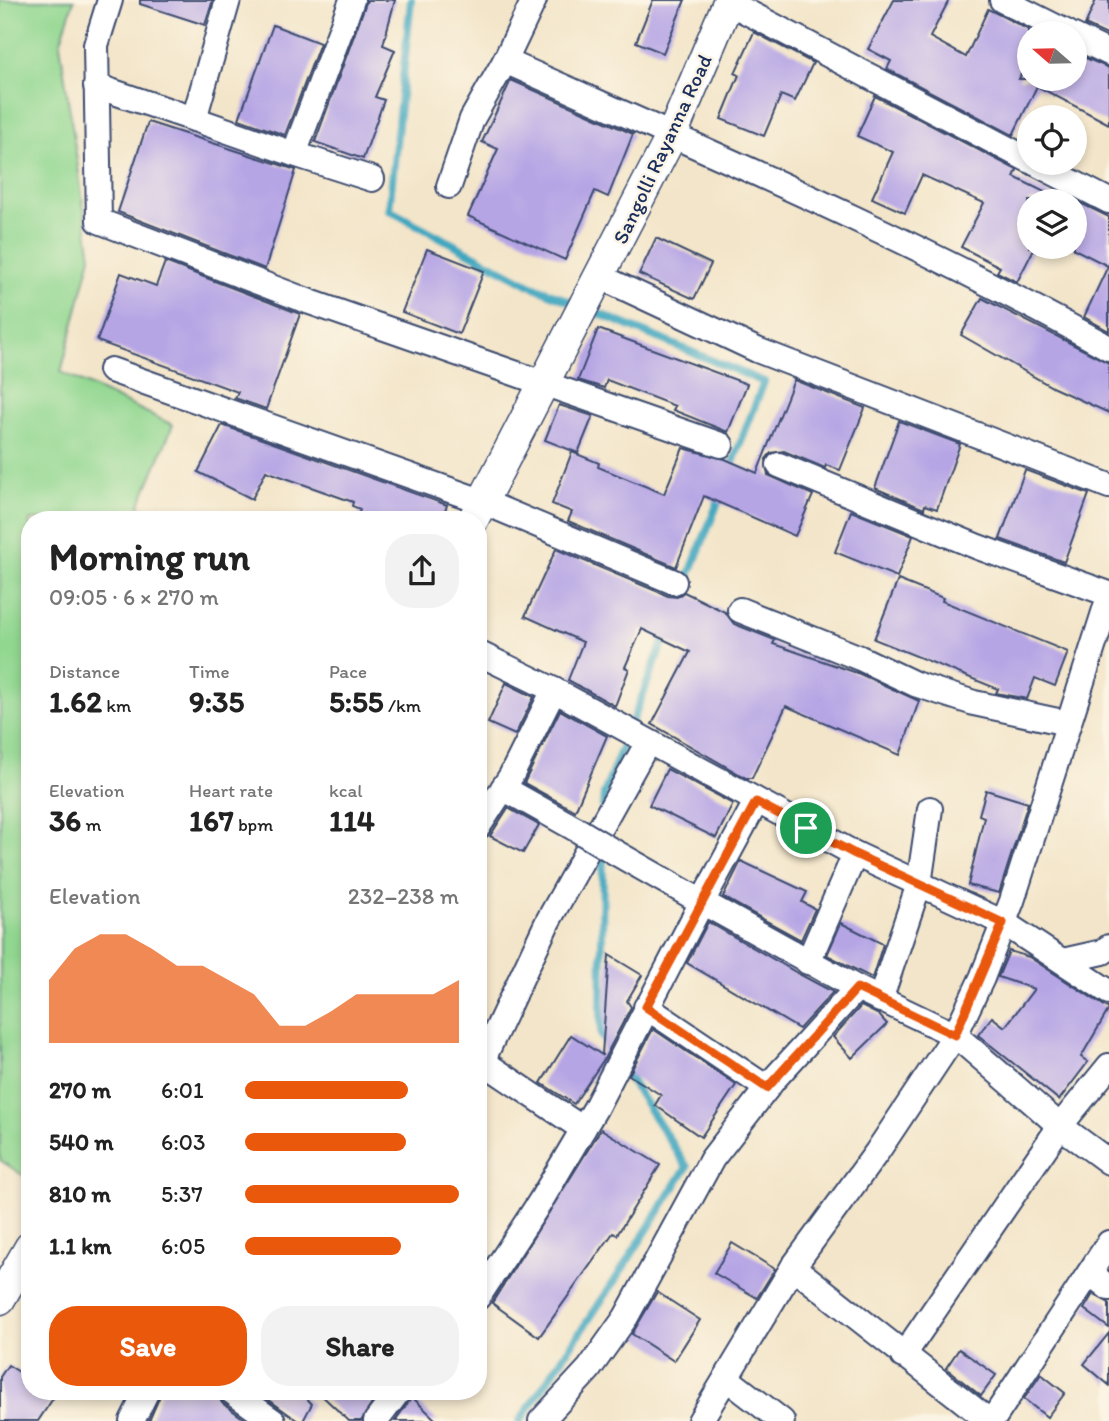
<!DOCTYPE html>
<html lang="en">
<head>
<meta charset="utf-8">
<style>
	:root { --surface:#fff; --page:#f2f2f2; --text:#222; --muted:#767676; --accent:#ea580c }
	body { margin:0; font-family:Itim,sans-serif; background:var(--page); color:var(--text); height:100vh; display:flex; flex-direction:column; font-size:26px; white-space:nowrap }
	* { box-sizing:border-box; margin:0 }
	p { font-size:23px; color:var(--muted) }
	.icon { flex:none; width:38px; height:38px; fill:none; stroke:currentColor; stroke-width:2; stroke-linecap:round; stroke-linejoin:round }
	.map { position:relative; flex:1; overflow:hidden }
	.sheet { position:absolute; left:21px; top:511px; width:466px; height:889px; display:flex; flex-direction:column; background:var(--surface); border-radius:28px; box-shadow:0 4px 10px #0003 }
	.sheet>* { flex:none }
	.needle { width:46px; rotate:290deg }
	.buttons { position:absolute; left:1017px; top:21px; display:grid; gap:14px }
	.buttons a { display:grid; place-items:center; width:70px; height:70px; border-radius:50%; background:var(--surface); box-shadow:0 4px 10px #0003; font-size:35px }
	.pin { position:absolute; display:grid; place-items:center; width:60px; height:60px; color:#fff; margin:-30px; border:4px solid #fff; border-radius:50%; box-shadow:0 2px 7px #0007 }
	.round { display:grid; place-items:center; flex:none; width:74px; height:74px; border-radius:28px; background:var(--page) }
	.head { display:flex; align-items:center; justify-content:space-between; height:119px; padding:0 28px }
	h1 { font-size:38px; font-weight:800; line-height:52px }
	.figures { display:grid; grid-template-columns:repeat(3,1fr); gap:10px; height:119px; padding:7px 28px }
	.figures div { display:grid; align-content:center }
	.figures b { font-size:30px; font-weight:800 }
	.figures small { font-size:19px; font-weight:400 }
	.figures p { font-size:19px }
	.chart { height:196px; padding:14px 28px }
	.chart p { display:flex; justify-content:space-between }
	.chart svg { width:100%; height:126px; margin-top:7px; fill:var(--accent); opacity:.7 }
	.primary-button { display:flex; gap:14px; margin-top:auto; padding:14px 28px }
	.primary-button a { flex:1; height:80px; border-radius:28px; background:var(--accent); color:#fff; font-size:28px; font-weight:800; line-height:80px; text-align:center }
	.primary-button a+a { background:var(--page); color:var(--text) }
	ul { padding:0 28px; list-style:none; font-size:23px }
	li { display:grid; grid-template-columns:112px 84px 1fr; align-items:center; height:52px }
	li i { height:18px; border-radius:9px; background:var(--accent) }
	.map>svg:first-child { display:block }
</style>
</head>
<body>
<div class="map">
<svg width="1109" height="1421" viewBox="0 0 1109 1421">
	<rect width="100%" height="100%" fill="#fcf5e5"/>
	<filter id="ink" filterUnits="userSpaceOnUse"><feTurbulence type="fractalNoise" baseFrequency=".0143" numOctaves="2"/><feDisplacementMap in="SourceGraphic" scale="14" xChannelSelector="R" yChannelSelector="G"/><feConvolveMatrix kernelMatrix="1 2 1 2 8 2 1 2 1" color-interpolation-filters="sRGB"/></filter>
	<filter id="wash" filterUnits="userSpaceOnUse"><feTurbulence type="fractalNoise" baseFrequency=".00686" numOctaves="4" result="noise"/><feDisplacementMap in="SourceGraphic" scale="28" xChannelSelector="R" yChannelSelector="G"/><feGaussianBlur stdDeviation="1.57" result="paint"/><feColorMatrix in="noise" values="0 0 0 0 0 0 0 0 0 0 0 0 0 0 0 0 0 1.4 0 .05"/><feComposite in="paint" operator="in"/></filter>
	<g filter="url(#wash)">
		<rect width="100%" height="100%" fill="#f3e5c9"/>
		<!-- green -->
		<polygon fill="#91d790" stroke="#568377" stroke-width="2" points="0,0 74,0 60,44 91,257 61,372 173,425 139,506 162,520 30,520 30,1180 0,1160"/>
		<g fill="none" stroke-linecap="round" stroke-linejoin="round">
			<!-- stream -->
			<g stroke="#40a7c0" stroke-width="8">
				<polyline points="411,0 389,210 530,285 764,382 729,473"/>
				<polyline points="678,603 721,495"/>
				<polyline points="603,806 604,794 667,632"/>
				<polyline points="520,1421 610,1288 687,1167 601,1035 603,851"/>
			</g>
		</g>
		<g id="blocks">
			<!-- building -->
			<g fill="#b6a5e5">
				<polygon points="140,0 213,0 205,25 140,4"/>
				<polygon points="367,0 395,0 383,45 395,50 375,97 384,100 363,159 315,142"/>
				<polygon points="653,0 685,0 663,53 636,42"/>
				<polygon points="894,0 949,0 930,37 966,57 988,9 1029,30 1029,55 1019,79 1074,79 1074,53 1109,68 1109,124 1037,86 1013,135 887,69 891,61 868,49"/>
				<polygon points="1096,0 1109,0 1109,36 1085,25"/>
				<polygon points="273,25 320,43 285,135 239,119"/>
				<polygon points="754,32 813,63 795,101 781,95 764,136 721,119 739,75 735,73"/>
				<polygon points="511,80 633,134 608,197 595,191 565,260 468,216 498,149 482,142"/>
				<polygon points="875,96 1017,170 1014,177 1063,201 1029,201 1029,247 1035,247 1017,282 997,272 1000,267 961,247 984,203 922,175 905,213 872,198 893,152 857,136"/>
				<polygon points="148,122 296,170 265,269 118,212"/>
				<polygon points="1074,200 1109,217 1109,331 1084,317 1108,266 1074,249"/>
				<polygon points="656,238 711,264 694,299 639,274"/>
				<polygon points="427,249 484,271 459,334 402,312"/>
				<polygon points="165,262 300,314 266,409 235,398 238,392 97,341 121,273 156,286"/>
				<polygon points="982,298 1109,363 1109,413 1054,388 961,335"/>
				<polygon points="598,329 747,384 728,432 673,410 675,406 607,380 604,388 578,380"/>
				<polygon points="794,380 865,408 840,470 826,465 825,468 784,451 771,453 766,459 768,475 813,495 795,536 704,496 676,567 568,521 572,512 552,504 572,452 599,463 598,467 664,494 683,448 725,459 757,473"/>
				<polygon points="559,405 593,416 578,453 545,440"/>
				<polygon points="899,421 960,444 937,509 925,505 924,509 875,488"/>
				<polygon points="222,425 447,505 442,520 357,520 360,509 352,506 353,502 266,471 252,499 198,472"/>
				<polygon points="1025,470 1089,494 1064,562 1000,539"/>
				<polygon points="851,511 913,536 897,577 835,552"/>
				<polygon points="556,549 668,596 677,597 684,592 725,612 734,624 775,640 773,644 860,674 919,701 900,755 786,706 752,778 746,778 652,724 690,652 642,629 625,667 629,669 615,706 568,680 583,642 525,616"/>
				<polygon points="898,580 943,598 942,601 1068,652 1055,686 1035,678 1027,699 996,693 998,689 874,639"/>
				<polygon points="506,683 534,697 515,735 488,723"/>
				<polygon points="560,710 607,736 575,811 524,783"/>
				<polygon points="667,769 733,804 716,838 649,805"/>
				<polygon points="986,790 1028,803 999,893 968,885 984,817 979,815"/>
				<polygon points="508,808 539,825 523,853 490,836"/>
				<polygon points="741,861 807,892 802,902 815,909 801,940 723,897"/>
				<polygon points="708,922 801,975 833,992 799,1029 687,963"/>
				<polygon points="841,923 883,944 872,978 827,955"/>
				<polygon points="1009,951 1029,957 1109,1009 1081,1057 1088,1062 1059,1100 978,1035 992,1017 1005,1027 1034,989 998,977"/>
				<polygon points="609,955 642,975 627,1001 631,1007 604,1059 574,1104 541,1083 571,1035 602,1055"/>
				<polygon points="861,1006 879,1015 887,1024 852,1058 833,1037"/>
				<polygon points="653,1029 736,1085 701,1137 655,1105 661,1095 629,1075"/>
				<polygon points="601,1129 660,1165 617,1235 613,1233 539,1337 492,1303"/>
				<polygon points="732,1243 775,1269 757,1298 714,1273"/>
				<polygon points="657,1292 700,1320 674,1361 632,1334"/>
				<polygon points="1093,1294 1109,1303 1109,1328 1084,1309"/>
				<polygon points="1109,1333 1109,1385 1084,1364"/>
				<polygon points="959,1349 996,1375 981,1396 946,1368"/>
				<polygon points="8,1365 30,1379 30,1391 58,1391 38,1421 0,1421 0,1377"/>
				<polygon points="1041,1374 1065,1393 1047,1417 1024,1399"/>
				<polygon points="162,1391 216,1391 222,1403 247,1421 149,1421"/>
				<polygon points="257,1391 300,1391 312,1404 303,1421 298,1421"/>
				<polygon points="317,1391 369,1391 376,1397 361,1421 349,1421"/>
				<polygon points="412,1397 437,1421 395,1421"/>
			</g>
		</g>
	</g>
	<g filter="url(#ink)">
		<use href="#blocks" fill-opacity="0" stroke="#3b4a6e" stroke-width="2"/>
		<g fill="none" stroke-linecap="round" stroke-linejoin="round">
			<!-- minor casing -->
			<g stroke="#3b4a6e" stroke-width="28">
				<g id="minor">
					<polyline points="110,0 96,45 99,221 310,302 721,445"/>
					<polyline points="228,0 194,119 294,154"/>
					<polyline points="352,0 294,154 372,179"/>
					<polyline points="1002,0 1068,33"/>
					<polyline points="728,2 1029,160"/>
					<polyline points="1074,36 1109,53"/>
					<polyline points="505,61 534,0"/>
					<polyline points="96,86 194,119"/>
					<polyline points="1035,163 1109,201"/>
					<path d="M449 186 472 119 505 61C709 152 914 239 1109 348"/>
					<polyline points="601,277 757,350 1109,486"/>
					<polyline points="111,370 481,501 674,582"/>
					<polyline points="779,465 978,547 1109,594"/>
					<polyline points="740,610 860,658 915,684 974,703 1067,723"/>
					<polyline points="478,653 554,690 855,854 1004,923 1109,992"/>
					<polyline points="503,788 576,829"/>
					<polyline points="478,827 511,776 554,690"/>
					<polyline points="611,850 702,902 756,802"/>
					<polyline points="1063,961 1103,952 1109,947"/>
					<polyline points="808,962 855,854"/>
					<polyline points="880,1000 919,884 930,809"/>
					<polyline points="646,1007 767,1088"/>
					<polyline points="483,1062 583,1129"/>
					<polyline points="478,1070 548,921 648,742"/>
					<polyline points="793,1267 989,1421"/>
					<polyline points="1090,1273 1109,1288"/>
					<polyline points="478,1297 540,1202 595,1109 702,902 857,988 955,1035 1060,1126 1109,1162"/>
					<polyline points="903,1356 1060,1126 1109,1066"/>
					<polyline points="726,1378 782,1421"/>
					<polyline points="231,1391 273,1421"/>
					<polyline points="132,1421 147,1391"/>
					<polyline points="376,1421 399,1391"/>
					<polyline points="541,1421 589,1369 626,1317 712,1159 775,1078 857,988"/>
					<polyline points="700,1421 793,1267 877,1152 955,1035 982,978 1012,901 1109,597"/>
					<polyline points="992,1421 1109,1243"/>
				</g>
			</g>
			<!-- tertiary casing -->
			<g stroke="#3b4a6e" stroke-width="33">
				<g id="tertiary">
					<polyline points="473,520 672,135 729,0"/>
					<polyline points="0,1299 30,1247"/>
				</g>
			</g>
			<!-- minor -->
			<use href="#minor" stroke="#fff" stroke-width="24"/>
			<!-- tertiary -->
			<use href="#tertiary" stroke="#fff" stroke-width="30"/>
			<!-- minor-bridge casing -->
			<g stroke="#3b4a6e" stroke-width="28" stroke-linecap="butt">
				<polyline id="minor-bridge" points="576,829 611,850"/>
			</g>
			<!-- minor-bridge -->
			<use href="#minor-bridge" stroke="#fff" stroke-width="24"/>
		</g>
	</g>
	<g fill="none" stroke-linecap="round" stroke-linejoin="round" filter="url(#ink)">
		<!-- route casing -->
		<g stroke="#fff" stroke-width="14">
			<polygon id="route" points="756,802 855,854 1003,923 955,1035 857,988 767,1088 646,1007"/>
		</g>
		<!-- route -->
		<use href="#route" stroke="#ea580c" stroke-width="9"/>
	</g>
	<g text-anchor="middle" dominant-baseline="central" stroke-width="5" stroke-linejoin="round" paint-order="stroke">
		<!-- street labels -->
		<g font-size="21" fill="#1b2f5e" stroke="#fcf5e5">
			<text transform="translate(662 149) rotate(-65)">Sangolli Rayanna Road</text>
		</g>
	</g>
</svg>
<div class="buttons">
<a><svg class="needle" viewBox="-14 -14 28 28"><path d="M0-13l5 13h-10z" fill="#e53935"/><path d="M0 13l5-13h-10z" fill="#767676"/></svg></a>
<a><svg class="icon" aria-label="locate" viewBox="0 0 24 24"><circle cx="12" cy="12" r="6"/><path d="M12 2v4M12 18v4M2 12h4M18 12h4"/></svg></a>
<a><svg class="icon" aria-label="layers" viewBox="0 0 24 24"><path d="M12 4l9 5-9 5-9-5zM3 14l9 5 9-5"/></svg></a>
</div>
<div class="pin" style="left:806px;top:828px;background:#1e9e55"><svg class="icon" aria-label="arrive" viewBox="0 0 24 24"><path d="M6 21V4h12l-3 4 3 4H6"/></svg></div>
<section class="sheet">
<div class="head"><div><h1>Morning run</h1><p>09:05 · 6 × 270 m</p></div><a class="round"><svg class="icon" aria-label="share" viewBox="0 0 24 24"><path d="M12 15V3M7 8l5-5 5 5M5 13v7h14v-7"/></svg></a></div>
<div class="figures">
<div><p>Distance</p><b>1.62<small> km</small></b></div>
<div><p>Time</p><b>9:35</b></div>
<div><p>Pace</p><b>5:55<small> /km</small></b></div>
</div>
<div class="figures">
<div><p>Elevation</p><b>36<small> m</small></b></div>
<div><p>Heart rate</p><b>167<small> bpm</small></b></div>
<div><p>kcal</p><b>114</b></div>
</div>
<div class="chart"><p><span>Elevation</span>232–238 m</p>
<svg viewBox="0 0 160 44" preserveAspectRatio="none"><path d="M0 44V22L10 11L20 6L30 6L40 11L50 17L60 17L70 22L80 27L90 38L100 38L110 33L120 27L130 27L140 27L150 27L160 22V44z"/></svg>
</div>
<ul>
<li><b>270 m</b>6:01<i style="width:76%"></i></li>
<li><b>540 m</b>6:03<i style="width:75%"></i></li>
<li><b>810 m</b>5:37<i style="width:100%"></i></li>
<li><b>1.1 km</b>6:05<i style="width:73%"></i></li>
</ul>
<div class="primary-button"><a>Save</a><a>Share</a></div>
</section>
</div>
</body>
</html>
